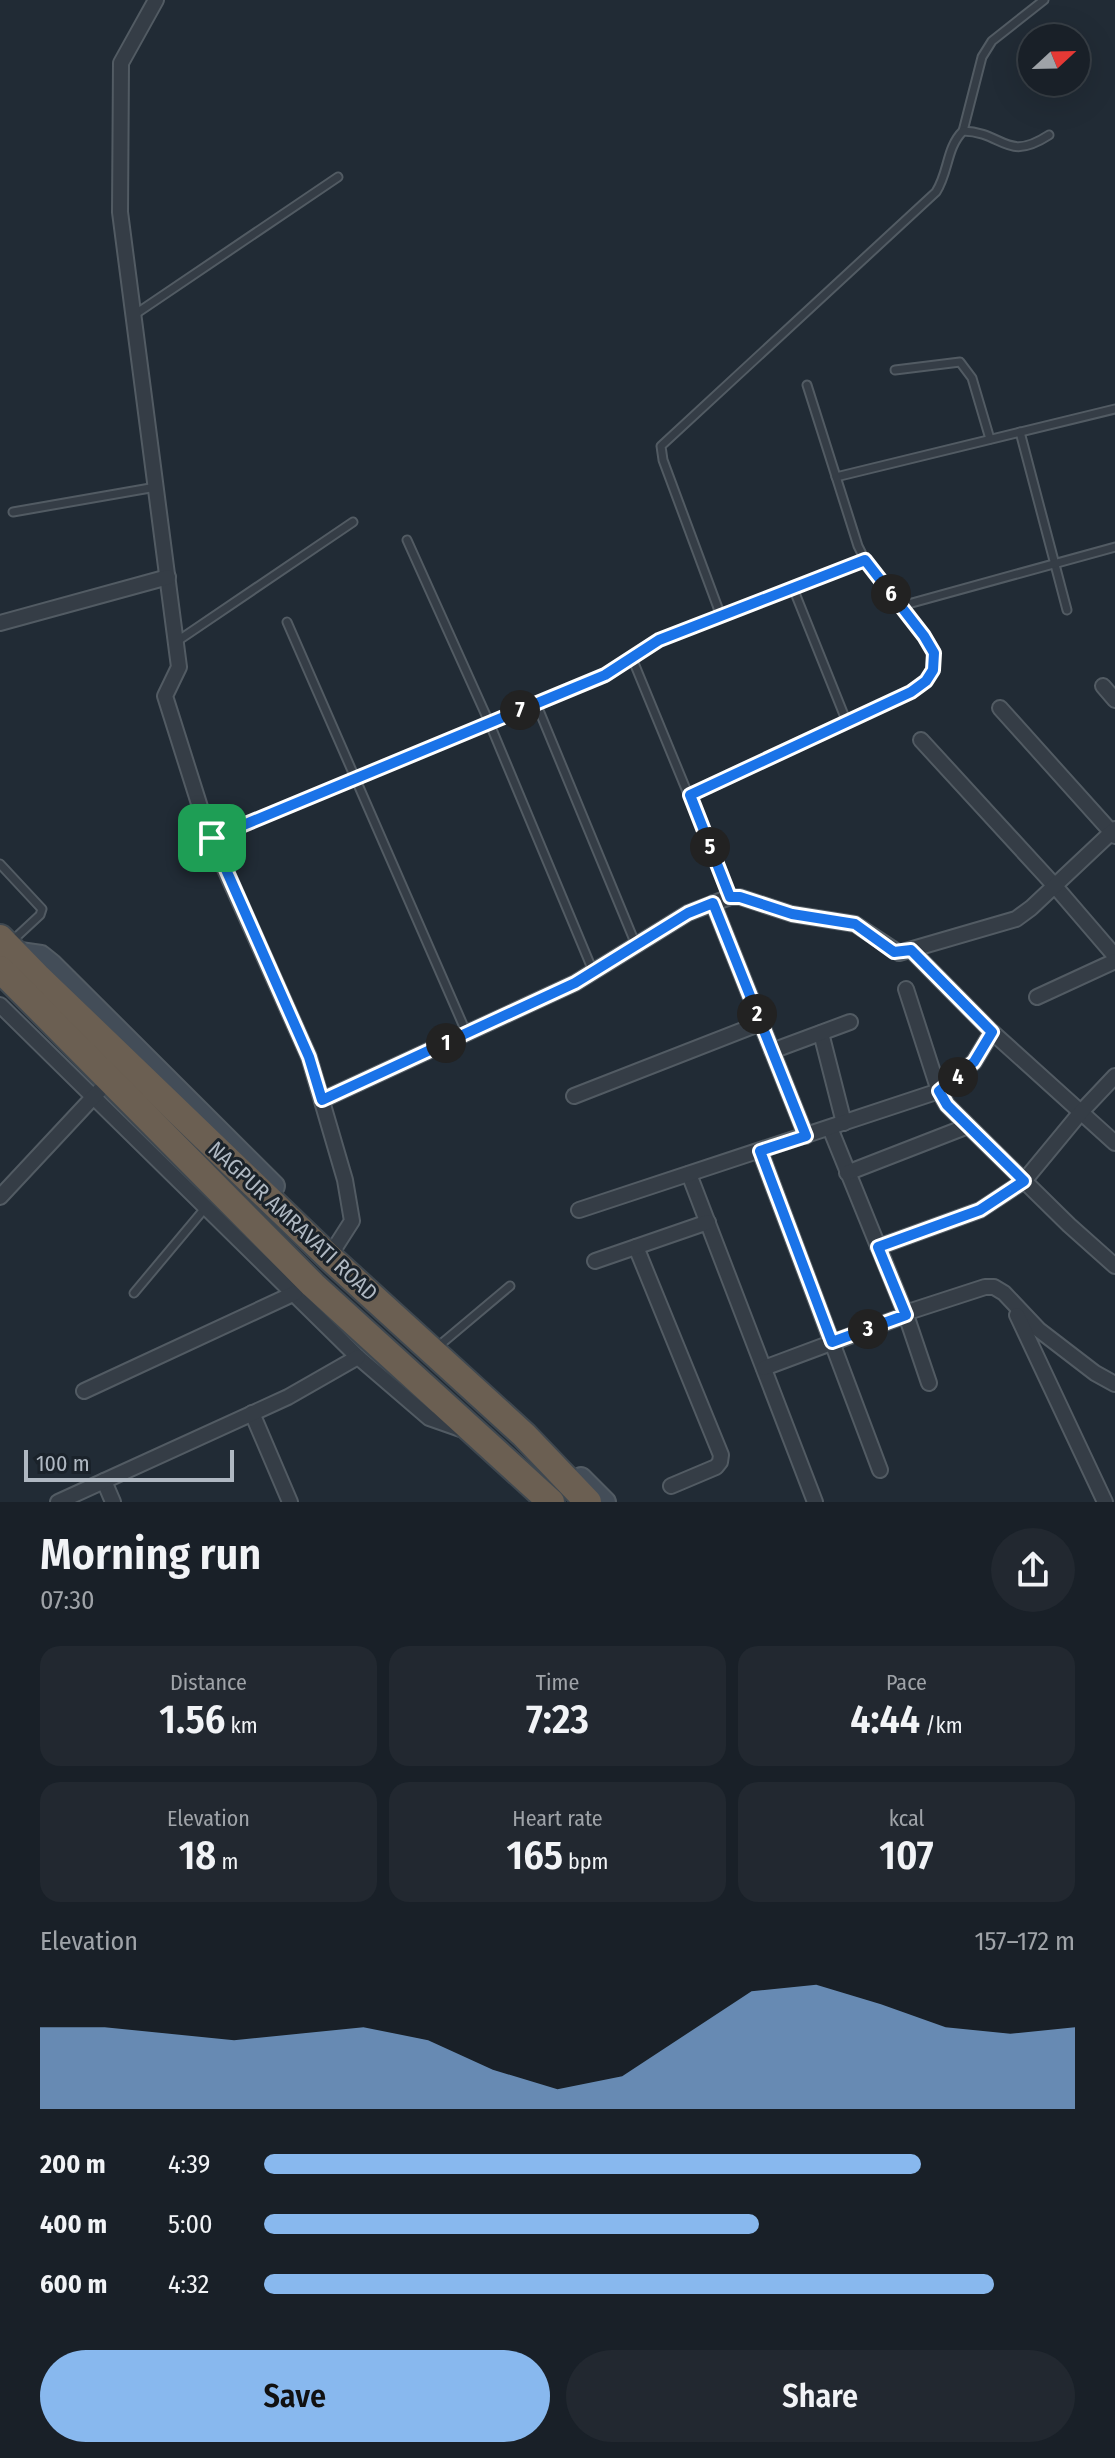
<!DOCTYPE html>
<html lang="en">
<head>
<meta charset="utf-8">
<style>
	:root { --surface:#192028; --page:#222830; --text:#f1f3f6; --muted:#9fa3a8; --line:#373e45; --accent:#88b8ee }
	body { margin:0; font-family:"Fira Sans Condensed",sans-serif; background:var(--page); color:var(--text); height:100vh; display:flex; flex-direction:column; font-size:30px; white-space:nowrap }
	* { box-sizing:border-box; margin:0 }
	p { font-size:26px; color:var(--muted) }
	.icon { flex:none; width:44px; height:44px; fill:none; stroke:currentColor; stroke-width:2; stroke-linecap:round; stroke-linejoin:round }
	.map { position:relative; height:1502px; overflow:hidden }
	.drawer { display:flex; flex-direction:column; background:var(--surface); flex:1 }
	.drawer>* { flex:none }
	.needle { width:52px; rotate:68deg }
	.controls { position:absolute; left:1018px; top:24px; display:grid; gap:16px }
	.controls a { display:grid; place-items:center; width:72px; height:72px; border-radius:50%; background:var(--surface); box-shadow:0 8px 32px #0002,0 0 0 2px var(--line); font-size:40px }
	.scale { position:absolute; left:24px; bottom:20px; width:210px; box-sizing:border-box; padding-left:8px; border:4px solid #afb8c2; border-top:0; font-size:22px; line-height:28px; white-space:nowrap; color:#afb8c2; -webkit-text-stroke:6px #1a222a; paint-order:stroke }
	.pin { position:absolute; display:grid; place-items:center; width:68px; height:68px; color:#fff; margin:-34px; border-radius:16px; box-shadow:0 4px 12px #0006 }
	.km { position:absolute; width:40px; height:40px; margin:-20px; border-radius:50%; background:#222; color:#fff; font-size:22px; line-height:40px; text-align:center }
	.round { display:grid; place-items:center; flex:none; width:84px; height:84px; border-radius:42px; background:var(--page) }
	.summary { display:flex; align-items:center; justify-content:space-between; height:136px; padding:0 40px }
	h1 { font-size:44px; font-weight:600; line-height:60px }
	.metrics { display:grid; grid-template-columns:repeat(3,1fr); gap:12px; height:136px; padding:8px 40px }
	.metrics div { display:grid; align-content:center; border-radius:20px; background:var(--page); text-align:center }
	.metrics b { font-size:40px; font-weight:600 }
	.metrics small { font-size:22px; font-weight:400 }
	.metrics p { font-size:22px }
	.chart { height:224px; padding:16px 40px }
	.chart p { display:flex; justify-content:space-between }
	.chart svg { width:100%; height:144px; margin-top:8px; fill:var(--accent); opacity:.7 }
	.cta { display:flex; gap:16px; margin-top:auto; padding:16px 40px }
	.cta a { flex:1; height:92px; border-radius:48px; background:var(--accent); color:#111; font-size:32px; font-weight:600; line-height:92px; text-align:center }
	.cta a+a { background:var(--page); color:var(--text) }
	ul { padding:0 40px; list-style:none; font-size:26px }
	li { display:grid; grid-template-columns:128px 96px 1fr; align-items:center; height:60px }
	li i { height:20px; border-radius:10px; background:var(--accent) }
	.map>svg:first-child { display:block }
</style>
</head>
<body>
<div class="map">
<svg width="1115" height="1502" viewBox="0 0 1115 1502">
	<rect width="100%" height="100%" fill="#212b35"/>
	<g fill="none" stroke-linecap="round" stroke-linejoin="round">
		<!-- lane casing -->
		<g stroke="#525b63" stroke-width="11">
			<g id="lane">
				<polyline points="963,131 982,57 992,41 1044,0"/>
				<polyline points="134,315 338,177"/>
				<polyline points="895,370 960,362 972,378 990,439"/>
				<polyline points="1020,432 1067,610"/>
				<polyline points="836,477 1115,409"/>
				<polyline points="13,512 156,487"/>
				<polyline points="407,540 489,722 593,971"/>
				<polyline points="793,588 846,720"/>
				<polyline points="901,606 1115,547"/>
				<path d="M721 616 663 460 661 446 936 192C949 172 946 148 963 131 1004 132 1006 163 1049 135"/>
				<polyline points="287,622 467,1034"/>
				<polyline points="176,642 353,522"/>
				<polyline points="632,658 730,896"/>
				<polyline points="536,703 636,945"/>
				<polyline points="690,795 911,692 926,681 933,670 934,653 924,636 865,560 858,546 807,385"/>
				<polyline points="212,838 605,675 659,640 865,560"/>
				<polyline points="0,864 42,909 40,915 12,941"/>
				<polyline points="134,1293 206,1207"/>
				<polyline points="435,1349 510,1286"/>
			</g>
		</g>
		<!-- street casing -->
		<g stroke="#525b63" stroke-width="18">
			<g id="street">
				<polyline points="156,0 121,63 120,212 179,667 165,696 207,829 309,1057 345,1180 352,1221 329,1257"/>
				<polyline points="0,623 168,577"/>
				<polyline points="1103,686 1115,700"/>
				<polyline points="1000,708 1115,836"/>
				<polyline points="921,740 1054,885 1115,956"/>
				<polyline points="713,903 806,1136"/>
				<polyline points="911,950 992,1032 1115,1143"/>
				<polyline points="906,989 939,1091 947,1105 1069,1225 1115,1266"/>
				<polyline points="1037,997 1115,961"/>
				<polyline points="0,1005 358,1357 429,1418 466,1431"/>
				<polyline points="821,1033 844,1123"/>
				<polyline points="772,1051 850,1022"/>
				<polyline points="574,1096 761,1023"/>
				<polyline points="322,1100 575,983 688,913 730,897 740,897 792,914 855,924 899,953 1016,919 1031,908 1115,829"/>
				<polyline points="830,1128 906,1315 929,1383"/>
				<polyline points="760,1151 880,1470"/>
				<polyline points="847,1173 968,1126"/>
				<polyline points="689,1174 815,1502"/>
				<polyline points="0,1197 99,1091"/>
				<polyline points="579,1210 939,1091 974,1062 992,1032"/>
				<polyline points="636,1247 721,1455 720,1462 716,1467 671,1486"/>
				<polyline points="878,1247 980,1210 1024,1181 1081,1112 1115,1076"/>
				<polyline points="595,1261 708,1222"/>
				<polyline points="905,1313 985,1287 994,1287 1004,1293 1039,1330 1095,1373 1115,1384"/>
				<polyline points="1017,1315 1105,1502"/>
				<polyline points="764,1368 906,1315"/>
				<polyline points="84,1391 295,1293"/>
				<polyline points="252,1413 290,1502"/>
				<polyline points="104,1481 113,1502"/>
				<polyline points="58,1502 288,1397 358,1357"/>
			</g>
		</g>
		<!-- secondary casing -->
		<g stroke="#525b63" stroke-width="24">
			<g id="secondary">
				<polyline points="13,952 41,956 51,964 274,1186"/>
				<polyline points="581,1478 605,1502"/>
			</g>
		</g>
		<!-- highway casing -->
		<g stroke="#3f4850" stroke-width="30">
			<g id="highway">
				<polyline points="0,938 37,976 329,1257 524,1435 588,1502"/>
				<polyline points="0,969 313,1285 551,1502"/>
			</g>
		</g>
		<!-- lane -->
		<use href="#lane" stroke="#353d46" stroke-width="7"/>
		<!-- street -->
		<use href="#street" stroke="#353d46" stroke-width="14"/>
		<!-- secondary -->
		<use href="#secondary" stroke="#434d58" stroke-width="20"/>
		<!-- highway -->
		<use href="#highway" stroke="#6b5f52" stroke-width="26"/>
	</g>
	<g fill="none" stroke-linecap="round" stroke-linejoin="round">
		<!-- route casing -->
		<g stroke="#fff" stroke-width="16">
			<polygon id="route" points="865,560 924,636 934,653 933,670 926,681 911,692 690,795 730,897 740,897 792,914 855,924 894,952 911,950 992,1032 974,1062 939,1091 947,1105 1024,1181 980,1210 878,1247 906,1315 832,1342 760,1151 806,1136 713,903 688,913 575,983 322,1100 309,1057 212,838 605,675 659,640"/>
		</g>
		<!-- route -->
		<use href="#route" stroke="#1a73e8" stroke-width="10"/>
	</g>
	<g text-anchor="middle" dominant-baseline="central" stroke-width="6" stroke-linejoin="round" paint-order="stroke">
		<!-- street labels -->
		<g font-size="22" fill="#afb8c2" stroke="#1a222a">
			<text transform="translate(293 1221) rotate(43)">NAGPUR AMRAVATI ROAD</text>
		</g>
	</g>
</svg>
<div class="controls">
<a><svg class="needle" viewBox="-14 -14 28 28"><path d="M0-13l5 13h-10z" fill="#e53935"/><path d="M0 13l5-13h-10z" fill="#9fa3a8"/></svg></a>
</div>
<div class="scale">100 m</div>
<div class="pin" style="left:212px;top:838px;background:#1e9e55"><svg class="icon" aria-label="arrive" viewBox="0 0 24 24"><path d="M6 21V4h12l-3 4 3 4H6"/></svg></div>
<b class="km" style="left:446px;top:1043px">1</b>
<b class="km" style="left:757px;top:1014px">2</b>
<b class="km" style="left:868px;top:1329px">3</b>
<b class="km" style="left:958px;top:1077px">4</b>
<b class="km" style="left:710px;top:847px">5</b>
<b class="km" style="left:891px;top:594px">6</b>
<b class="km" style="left:520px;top:710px">7</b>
</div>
<section class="drawer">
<div class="summary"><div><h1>Morning run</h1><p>07:30</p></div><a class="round"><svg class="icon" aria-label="share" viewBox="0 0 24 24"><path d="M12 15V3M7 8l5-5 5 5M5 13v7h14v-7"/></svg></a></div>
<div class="metrics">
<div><p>Distance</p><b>1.56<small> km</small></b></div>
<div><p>Time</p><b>7:23</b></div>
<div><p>Pace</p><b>4:44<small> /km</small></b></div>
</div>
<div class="metrics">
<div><p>Elevation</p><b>18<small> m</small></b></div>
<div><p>Heart rate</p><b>165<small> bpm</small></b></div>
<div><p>kcal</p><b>107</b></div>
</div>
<div class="chart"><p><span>Elevation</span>157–172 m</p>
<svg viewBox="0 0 160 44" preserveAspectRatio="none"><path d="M0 44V19L10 19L20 21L30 23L40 21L50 19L60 23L70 32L80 38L90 34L100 21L110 8L120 6L130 12L140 19L150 21L160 19V44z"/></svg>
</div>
<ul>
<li><b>200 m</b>4:39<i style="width:81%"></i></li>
<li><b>400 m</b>5:00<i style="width:61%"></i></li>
<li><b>600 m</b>4:32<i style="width:90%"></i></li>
</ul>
<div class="cta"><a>Save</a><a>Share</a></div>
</section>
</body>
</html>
